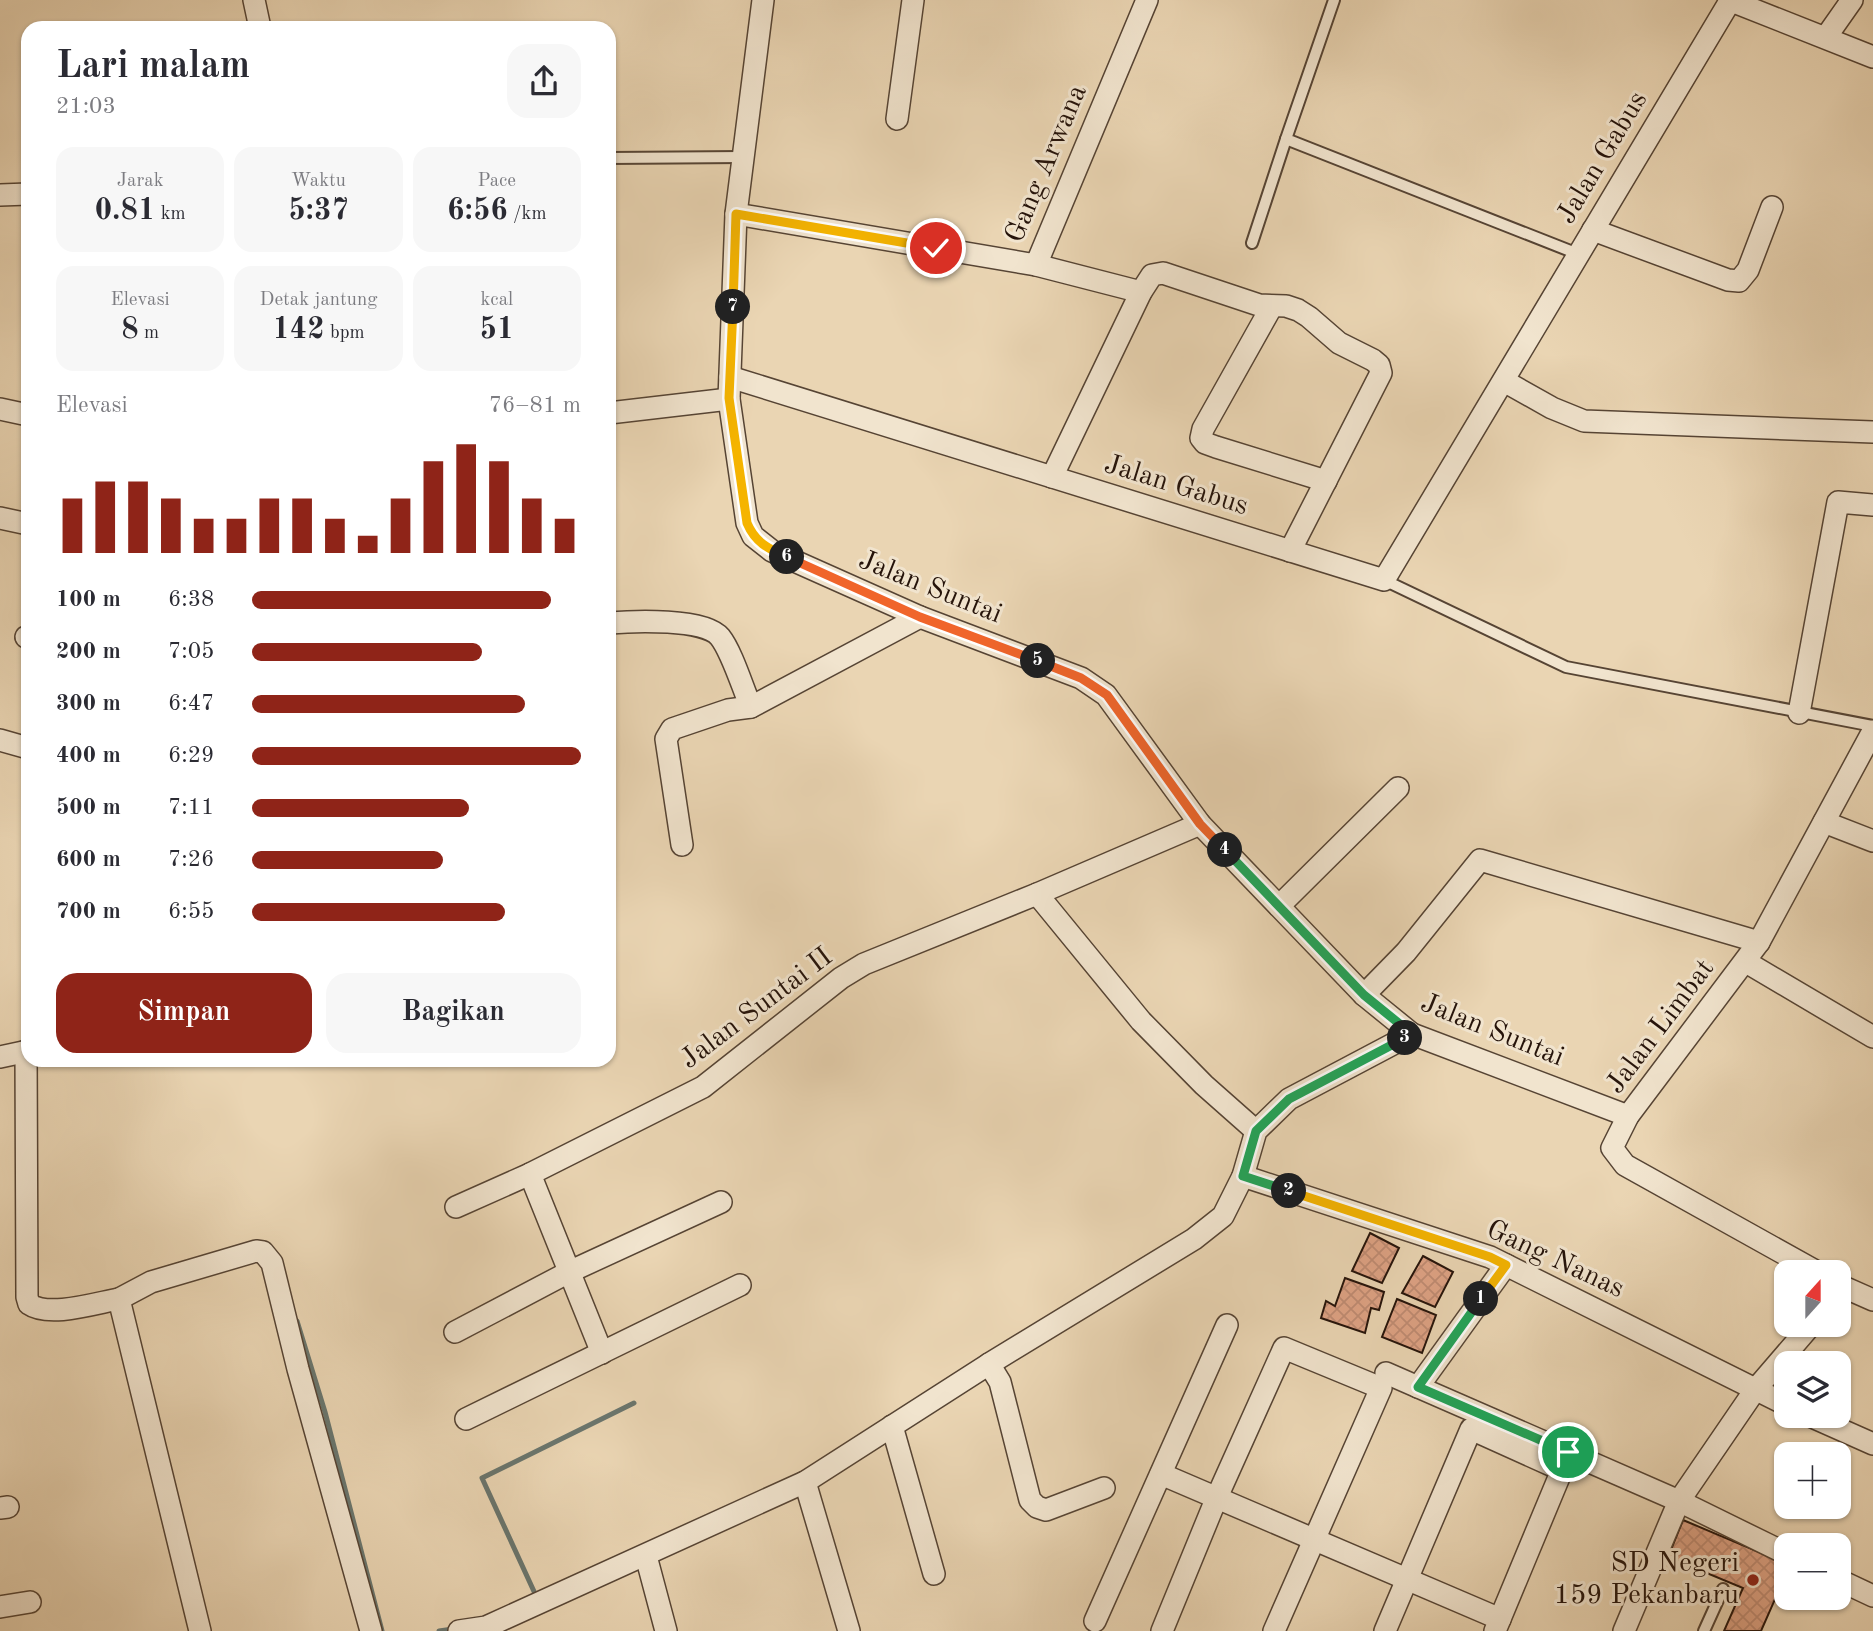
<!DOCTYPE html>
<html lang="id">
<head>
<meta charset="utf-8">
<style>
	:root { --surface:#fff; --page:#f7f7f7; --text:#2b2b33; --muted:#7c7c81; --accent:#8f2418 }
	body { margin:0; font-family:"Old Standard TT",serif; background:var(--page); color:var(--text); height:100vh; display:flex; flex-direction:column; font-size:26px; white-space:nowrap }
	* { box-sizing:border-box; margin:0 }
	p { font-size:23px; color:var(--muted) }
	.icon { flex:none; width:38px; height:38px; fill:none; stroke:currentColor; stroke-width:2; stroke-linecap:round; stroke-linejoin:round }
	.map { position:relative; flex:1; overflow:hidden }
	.panel { position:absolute; left:21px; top:21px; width:595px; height:1046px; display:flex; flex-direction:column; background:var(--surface); border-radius:21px; box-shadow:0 2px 5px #0004 }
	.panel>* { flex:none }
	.needle { width:46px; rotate:21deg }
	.fabs { position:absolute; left:1774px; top:1260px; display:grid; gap:14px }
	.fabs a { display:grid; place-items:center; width:77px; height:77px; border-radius:14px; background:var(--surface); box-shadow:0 2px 5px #0004; font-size:35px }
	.pin { position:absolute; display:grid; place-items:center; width:60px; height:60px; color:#fff; margin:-30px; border:4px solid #fff; border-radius:50%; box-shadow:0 2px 7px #0007 }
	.km { position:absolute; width:35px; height:35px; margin:-18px; border-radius:50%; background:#222; color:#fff; font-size:19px; line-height:35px; text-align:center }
	.round { display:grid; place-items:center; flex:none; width:74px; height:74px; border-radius:21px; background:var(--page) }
	.headline { display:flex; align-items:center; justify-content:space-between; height:119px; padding:0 35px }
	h1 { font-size:38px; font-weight:700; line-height:52px }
	.figures { display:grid; grid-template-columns:repeat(3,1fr); gap:10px; height:119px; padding:7px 35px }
	.figures div { display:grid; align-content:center; border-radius:18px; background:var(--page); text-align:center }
	.figures b { font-size:30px; font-weight:700 }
	.figures small { font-size:19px; font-weight:400 }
	.figures p { font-size:19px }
	.chart { height:196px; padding:14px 35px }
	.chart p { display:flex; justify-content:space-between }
	.chart svg { width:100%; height:126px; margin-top:7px; stroke:var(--accent); stroke-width:6 }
	.cta { display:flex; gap:14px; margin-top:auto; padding:14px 35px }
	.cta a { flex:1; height:80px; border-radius:21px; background:var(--accent); color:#fff; font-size:28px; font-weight:700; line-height:80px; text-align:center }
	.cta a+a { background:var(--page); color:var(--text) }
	ul { padding:0 35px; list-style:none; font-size:23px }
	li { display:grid; grid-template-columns:112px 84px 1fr; align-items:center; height:52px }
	li i { height:18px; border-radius:9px; background:var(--accent) }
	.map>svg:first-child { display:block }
</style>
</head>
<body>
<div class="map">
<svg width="1873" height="1631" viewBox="0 0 1873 1631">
	<defs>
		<pattern id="building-cross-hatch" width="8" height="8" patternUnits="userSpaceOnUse" patternTransform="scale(1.75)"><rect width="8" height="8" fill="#dfa385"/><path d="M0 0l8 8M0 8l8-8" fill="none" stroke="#bf8b72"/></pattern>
	</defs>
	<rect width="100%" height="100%" fill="#ead5b3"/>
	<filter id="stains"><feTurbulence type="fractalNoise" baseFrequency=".00286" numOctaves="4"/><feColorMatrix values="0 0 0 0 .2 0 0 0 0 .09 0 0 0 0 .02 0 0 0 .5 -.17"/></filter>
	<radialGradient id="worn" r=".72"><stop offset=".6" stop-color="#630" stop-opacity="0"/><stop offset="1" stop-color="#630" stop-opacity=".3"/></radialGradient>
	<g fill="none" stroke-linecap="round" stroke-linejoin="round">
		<!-- stream -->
		<g stroke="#6a766e" stroke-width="5">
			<polyline points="297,1321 325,1412 382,1631"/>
			<polyline points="537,1598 482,1478 634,1403"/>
			<polyline points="439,1631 453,1629"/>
		</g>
	</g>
	<!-- building -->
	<g fill="url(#building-cross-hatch)" stroke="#25130a" stroke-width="2">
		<polygon points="1370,1233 1399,1248 1382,1283 1352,1271"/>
		<polygon points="1423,1256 1453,1272 1435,1307 1402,1293"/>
		<polygon points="1345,1278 1384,1292 1379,1310 1371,1308 1365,1333 1321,1318 1326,1301 1335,1306"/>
		<polygon points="1397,1299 1436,1315 1422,1353 1382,1337"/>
		<polygon points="1683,1520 1787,1564 1787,1572 1761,1631 1724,1631 1743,1588 1668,1557"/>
	</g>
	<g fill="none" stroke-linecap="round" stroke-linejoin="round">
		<!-- lane casing -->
		<g stroke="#564434" stroke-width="14">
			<g id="lane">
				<polyline points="1334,0 1286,139 1578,254"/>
				<polyline points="609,158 743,157"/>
				<polyline points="1252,243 1286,139"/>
				<polyline points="1384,580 1566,667 1873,726"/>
				<polyline points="1704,1631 1723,1589"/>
			</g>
		</g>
		<!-- street casing -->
		<g stroke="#564434" stroke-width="24">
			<g id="street">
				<polyline points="254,0 260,28"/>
				<polyline points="763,0 736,214 729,399 747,523 753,536 772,551 920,617 1081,678 1106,695 1200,824 1364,995 1412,1034 1628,1116"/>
				<polyline points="1729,0 1873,57"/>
				<polyline points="1826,37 1852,0"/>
				<polyline points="897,119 913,0"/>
				<polyline points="0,195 28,194"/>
				<polyline points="736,214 1036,265 1147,0"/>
				<polyline points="1593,230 1728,280 1739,281 1748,270 1772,207"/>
				<polyline points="1036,265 1141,292"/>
				<polyline points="1272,306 1203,429 1201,438 1205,443 1216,447 1326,481"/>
				<polyline points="730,377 1384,580 1730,1"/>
				<polyline points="1504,381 1552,408 1584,421 1873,432"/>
				<polyline points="0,409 28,415"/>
				<polyline points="609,413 729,399"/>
				<polyline points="1052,477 1141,292 1152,275 1163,273 1259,305 1286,306 1298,310 1309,317 1339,343 1373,360 1379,365 1381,373 1290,551"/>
				<polyline points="0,518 28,524"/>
				<path d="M609 623C633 621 705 618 720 637 732 652 743 689 751 707"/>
				<polyline points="26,637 28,638"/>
				<polyline points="1799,713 1838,502 1873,505"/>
				<polyline points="0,740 28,748"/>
				<polyline points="1824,822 1873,841"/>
				<polyline points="682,845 666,739 672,729 728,710 751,707 920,617"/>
				<polyline points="1037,894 1141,1021 1204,1085 1256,1131"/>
				<polyline points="1279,906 1398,788"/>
				<polyline points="1746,962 1873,1037"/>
				<polyline points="1364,995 1406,952 1480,860 1759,942"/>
				<path d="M26 1051 27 1297 29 1304C49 1318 96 1303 119 1299"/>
				<polyline points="0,1057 28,1051"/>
				<polyline points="1243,1176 1490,1257 1787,1405"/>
				<polyline points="456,1207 530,1174"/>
				<polyline points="1817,1272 1625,1165 1612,1148 1628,1116 1759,942 1873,731"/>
				<polyline points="1839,1285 1873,1300"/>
				<polyline points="455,1332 569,1272 721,1202"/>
				<polyline points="602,1353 530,1174 703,1087 841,978 864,964 1037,894 1200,824"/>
				<polyline points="989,1364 1000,1382 1030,1500 1037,1507 1046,1510 1104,1488"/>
				<polyline points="1386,1373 1679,1501 1787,1554"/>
				<polyline points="1418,1387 1506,1265"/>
				<polyline points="1810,1416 1873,1444"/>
				<polyline points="466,1419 740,1285"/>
				<polyline points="892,1426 934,1574"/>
				<polyline points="1161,1474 1500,1619"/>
				<polyline points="805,1482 849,1631"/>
				<polyline points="0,1508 8,1507"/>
				<polyline points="646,1556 666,1631"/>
				<polyline points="1839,1580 1873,1596"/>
				<polyline points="0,1607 30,1602"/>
				<polyline points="1095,1621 1227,1325"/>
				<polyline points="200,1631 119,1299 151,1282 256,1251 263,1252 272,1263 298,1369 371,1631"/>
				<polyline points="459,1631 486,1627 805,1482 989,1364 1194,1239 1223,1216 1243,1176 1256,1131 1289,1099 1412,1034"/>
				<polyline points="1162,1631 1217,1497 1284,1348 1381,1388 1274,1631"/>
				<polyline points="1385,1631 1471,1429 1562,1470 1495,1631"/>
				<polyline points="1624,1631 1679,1501 1755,1390 1811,1325"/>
			</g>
		</g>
		<!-- lane -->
		<use href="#lane" stroke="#f1e4ce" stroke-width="10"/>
		<!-- street -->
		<use href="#street" stroke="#f1e4ce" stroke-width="21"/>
	</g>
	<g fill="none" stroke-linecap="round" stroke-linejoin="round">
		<!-- split-1 casing -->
		<g stroke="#fff" stroke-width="14">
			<polyline id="split-1" points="1481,1299 1418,1387 1568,1452"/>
		</g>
		<!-- split-2 casing -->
		<g stroke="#fff" stroke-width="14">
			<polyline id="split-2" points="1289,1191 1490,1257 1506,1265 1481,1299"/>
		</g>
		<!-- split-3 casing -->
		<g stroke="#fff" stroke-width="14">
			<polyline id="split-3" points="1289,1191 1243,1176 1256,1131 1289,1099 1405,1038"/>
		</g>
		<!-- split-4 casing -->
		<g stroke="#fff" stroke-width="14">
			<polyline id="split-4" points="1225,850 1364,995 1412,1034 1405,1038"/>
		</g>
		<!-- split-5 casing -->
		<g stroke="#fff" stroke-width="14">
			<polyline id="split-5" points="1038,661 1081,678 1107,695 1200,824 1225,850"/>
		</g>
		<!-- split-6 casing -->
		<g stroke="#fff" stroke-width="14">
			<polyline id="split-6" points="787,557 920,617 1038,661"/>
		</g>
		<!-- split-7 casing -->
		<g stroke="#fff" stroke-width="14">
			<path id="split-7" d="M733 307 729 398 747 523C755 542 768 549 787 557"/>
		</g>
		<!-- split-8 casing -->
		<g stroke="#fff" stroke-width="14">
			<polyline id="split-8" points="733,307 736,214 936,248"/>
		</g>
		<!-- split-1 -->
		<use href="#split-1" stroke="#22a559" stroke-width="9"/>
		<!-- split-2 -->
		<use href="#split-2" stroke="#f5b400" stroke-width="9"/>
		<!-- split-3 -->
		<use href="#split-3" stroke="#22a559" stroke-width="9"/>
		<!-- split-4 -->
		<use href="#split-4" stroke="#22a559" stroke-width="9"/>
		<!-- split-5 -->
		<use href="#split-5" stroke="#f0652b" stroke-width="9"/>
		<!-- split-6 -->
		<use href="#split-6" stroke="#f0652b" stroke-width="9"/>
		<!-- split-7 -->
		<use href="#split-7" stroke="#f5b400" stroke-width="9"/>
		<!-- split-8 -->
		<use href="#split-8" stroke="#f5b400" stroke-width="9"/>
	</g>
	<!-- markers -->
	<circle fill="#8f2418" stroke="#f1e4ce" stroke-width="2.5" cx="1753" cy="1580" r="7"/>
	<g text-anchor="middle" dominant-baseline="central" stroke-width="6" stroke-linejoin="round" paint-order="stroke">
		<!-- street labels -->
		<g font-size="28" fill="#25130a" stroke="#f1e4ce">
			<text transform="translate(1603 158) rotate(-59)">Jalan Gabus</text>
			<text transform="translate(1047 164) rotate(-67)">Gang Arwana</text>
			<text transform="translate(1176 486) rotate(17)">Jalan Gabus</text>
			<text transform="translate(930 588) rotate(22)">Jalan Suntai</text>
			<text transform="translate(757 1009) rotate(-37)">Jalan Suntai II</text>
			<text transform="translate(1661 1027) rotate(-53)">Jalan Limbat</text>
			<text transform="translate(1492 1031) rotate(22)">Jalan Suntai</text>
			<text transform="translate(1555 1260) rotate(25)">Gang Nanas</text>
		</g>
		<!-- poi labels -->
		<g font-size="28" fill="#25130a" stroke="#f1e4ce" text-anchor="end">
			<text x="1739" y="1564">SD Negeri<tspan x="1739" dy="32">159 Pekanbaru</tspan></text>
		</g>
	</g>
	<rect width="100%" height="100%" filter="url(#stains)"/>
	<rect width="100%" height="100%" fill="url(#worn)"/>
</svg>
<div class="fabs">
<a><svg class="needle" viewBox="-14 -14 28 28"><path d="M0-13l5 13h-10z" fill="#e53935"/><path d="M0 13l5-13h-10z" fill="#7c7c81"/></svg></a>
<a><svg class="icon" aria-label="layers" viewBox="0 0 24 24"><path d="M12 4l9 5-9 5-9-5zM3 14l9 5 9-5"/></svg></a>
<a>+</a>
<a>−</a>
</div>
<div class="pin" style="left:1568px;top:1452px;background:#1e9e55"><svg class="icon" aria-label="arrive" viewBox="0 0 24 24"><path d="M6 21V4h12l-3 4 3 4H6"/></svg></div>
<div class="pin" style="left:936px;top:248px;background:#d93025"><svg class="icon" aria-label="check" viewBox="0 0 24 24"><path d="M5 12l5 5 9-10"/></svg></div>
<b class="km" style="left:1481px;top:1299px">1</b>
<b class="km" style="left:1289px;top:1191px">2</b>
<b class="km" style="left:1405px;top:1038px">3</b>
<b class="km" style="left:1225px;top:850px">4</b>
<b class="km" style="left:1038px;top:661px">5</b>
<b class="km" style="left:787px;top:557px">6</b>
<b class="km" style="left:733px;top:307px">7</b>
<section class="panel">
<div class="headline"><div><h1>Lari malam</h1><p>21:03</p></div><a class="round"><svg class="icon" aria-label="share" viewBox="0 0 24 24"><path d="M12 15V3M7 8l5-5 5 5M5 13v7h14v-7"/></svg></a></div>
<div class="figures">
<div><p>Jarak</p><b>0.81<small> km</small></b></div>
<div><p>Waktu</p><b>5:37</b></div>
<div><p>Pace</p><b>6:56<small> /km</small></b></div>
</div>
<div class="figures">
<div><p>Elevasi</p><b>8<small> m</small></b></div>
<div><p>Detak jantung</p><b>142<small> bpm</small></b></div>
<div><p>kcal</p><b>51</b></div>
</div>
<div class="chart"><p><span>Elevasi</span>76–81 m</p>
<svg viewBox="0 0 160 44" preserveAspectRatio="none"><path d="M5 44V25M15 44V19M25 44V19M35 44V25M45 44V32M55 44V32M65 44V25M75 44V25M85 44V32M95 44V38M105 44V25M115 44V12M125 44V6M135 44V12M145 44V25M155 44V32"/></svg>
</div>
<ul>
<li><b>100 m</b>6:38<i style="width:91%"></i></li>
<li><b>200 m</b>7:05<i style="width:70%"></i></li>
<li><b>300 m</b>6:47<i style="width:83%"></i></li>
<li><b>400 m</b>6:29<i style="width:100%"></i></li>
<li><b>500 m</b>7:11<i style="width:66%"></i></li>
<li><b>600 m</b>7:26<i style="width:58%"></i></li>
<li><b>700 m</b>6:55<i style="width:77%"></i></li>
</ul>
<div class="cta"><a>Simpan</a><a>Bagikan</a></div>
</section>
</div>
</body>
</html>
